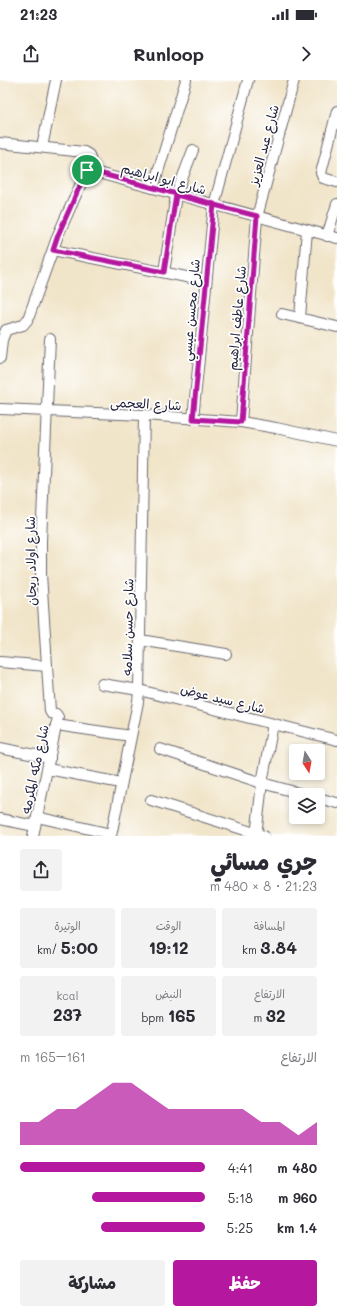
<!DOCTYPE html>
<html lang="ar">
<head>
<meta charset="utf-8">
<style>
	:root { --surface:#fff; --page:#f2f2f3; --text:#2b2b33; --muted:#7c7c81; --accent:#b5179e }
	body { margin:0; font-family:Mali,"Playpen Sans Arabic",sans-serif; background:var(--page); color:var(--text); direction:rtl; height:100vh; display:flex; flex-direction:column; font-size:15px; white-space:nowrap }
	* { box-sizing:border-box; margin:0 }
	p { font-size:13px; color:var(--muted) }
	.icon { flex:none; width:22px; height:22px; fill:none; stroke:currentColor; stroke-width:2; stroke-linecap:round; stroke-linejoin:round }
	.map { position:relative; height:756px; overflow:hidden; direction:ltr }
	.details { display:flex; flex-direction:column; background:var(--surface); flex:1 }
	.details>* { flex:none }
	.needle { width:26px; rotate:169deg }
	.controls { position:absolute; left:289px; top:664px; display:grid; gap:8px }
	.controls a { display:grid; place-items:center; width:36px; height:36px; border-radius:4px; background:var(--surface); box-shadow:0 2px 6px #0003; font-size:20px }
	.pin { position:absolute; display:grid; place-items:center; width:34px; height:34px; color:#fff; margin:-17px; border:2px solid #fff; border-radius:50%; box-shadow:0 1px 4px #0007 }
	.round { display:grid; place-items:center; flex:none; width:42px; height:42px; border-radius:4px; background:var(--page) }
	.overview { display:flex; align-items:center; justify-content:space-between; height:68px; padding:0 20px }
	h1 { font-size:22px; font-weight:800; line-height:30px }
	.figures { display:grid; grid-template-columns:repeat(3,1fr); gap:6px; height:68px; padding:4px 20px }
	.figures div { display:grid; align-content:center; border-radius:4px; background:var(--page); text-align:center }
	.figures b { font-size:17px; font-weight:800 }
	.figures small { font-size:11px; font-weight:400 }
	.figures p { font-size:11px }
	.chart { height:112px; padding:8px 20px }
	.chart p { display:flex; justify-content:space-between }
	.chart svg { width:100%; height:72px; margin-top:4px; fill:var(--accent); opacity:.7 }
	.button { display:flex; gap:8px; margin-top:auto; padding:8px 20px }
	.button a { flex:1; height:46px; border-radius:4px; background:var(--accent); color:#fff; font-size:16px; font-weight:800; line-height:46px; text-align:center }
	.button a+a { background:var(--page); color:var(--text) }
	ul { padding:0 20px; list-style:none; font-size:13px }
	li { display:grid; grid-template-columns:64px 48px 1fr; align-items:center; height:30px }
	li i { height:10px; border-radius:5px; background:var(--accent) }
	.status { display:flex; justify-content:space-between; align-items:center; height:28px; padding:0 20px; background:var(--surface); direction:ltr }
	.status svg { height:11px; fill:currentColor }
	header { display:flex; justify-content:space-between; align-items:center; height:52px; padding:0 20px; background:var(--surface); font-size:18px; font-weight:800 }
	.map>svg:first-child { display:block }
</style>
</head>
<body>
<div class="status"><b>21:23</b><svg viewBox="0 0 49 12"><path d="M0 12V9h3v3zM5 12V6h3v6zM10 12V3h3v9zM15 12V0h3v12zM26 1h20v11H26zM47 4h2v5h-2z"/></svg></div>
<header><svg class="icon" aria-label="forward" viewBox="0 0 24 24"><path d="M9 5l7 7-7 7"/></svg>Runloop<svg class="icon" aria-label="share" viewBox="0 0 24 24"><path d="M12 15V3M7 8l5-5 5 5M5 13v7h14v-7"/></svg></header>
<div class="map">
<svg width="337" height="756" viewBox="0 0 337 756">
	<rect width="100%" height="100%" fill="#fff"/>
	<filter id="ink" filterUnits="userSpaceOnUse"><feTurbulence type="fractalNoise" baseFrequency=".025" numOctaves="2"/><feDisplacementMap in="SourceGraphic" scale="8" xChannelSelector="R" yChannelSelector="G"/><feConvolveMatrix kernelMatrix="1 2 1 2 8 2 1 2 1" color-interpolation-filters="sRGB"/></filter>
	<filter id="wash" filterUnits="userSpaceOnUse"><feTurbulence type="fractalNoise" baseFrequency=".012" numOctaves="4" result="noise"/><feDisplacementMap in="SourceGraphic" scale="16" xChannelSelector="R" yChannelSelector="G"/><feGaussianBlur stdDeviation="0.9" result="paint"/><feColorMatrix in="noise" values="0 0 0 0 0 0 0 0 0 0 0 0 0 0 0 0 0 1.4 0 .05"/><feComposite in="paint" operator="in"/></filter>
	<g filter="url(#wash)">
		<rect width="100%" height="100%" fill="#f1e5c9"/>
	</g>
	<g filter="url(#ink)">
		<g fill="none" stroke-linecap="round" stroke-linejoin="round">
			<!-- minor casing -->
			<g stroke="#6a666d" stroke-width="12">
				<g id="minor">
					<polyline points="337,31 321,93 323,98 337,102"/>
					<polyline points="0,63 84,72 89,75 90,78 87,90 58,155 28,239 23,245 6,250 2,260 0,278"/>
					<polyline points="42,67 56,0"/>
					<polyline points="87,90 337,158"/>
					<polyline points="153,108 186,0"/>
					<polyline points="327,156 337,124"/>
					<polyline points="53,170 206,201"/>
					<polyline points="164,192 176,115 193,70"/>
					<polyline points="282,234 337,247"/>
					<polyline points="300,238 307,150"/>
					<polyline points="0,329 144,335 241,342 276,348 337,361"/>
					<polyline points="193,339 214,125 248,0"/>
					<polyline points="241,342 257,137 294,0"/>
					<polyline points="140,560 226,574"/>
					<polyline points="0,582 47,586"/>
					<polyline points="102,604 139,610 337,660"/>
					<polyline points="56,645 131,656"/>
					<polyline points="0,668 50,678"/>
					<polyline points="160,669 262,703 306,715"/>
					<polyline points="48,689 121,703"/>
					<polyline points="318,718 337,723"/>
					<polyline points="151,720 264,756"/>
					<polyline points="37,737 111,754"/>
					<polyline points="0,739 35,746"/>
					<polyline points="33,756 58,637 56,634 51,633 50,631 41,494 41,461 50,259"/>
					<polyline points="111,756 138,622 139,610 144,335"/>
					<polyline points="256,756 262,703 273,644"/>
				</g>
			</g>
			<!-- minor -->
			<use href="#minor" stroke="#fff" stroke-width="10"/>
		</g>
	</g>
	<g fill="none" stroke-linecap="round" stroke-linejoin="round" filter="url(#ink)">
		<!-- route casing -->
		<g stroke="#fff" stroke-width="8">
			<polyline id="route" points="87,90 214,124 193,339 241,342 257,136 176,115 164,192 53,170 58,155 87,90"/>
		</g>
		<!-- route -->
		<use href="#route" stroke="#b5179e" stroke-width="5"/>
	</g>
	<g text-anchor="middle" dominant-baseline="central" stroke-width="3.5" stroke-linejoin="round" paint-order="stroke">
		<!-- street labels -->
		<g font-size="13" fill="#22223b" stroke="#fff">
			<text transform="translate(263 65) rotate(-75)">شارع عبد العزيز</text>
			<text transform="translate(164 98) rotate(15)">شارع ابو ابراهيم</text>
			<text transform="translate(190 230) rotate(-85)">شارع محسن عيسي</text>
			<text transform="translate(236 238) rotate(-85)">شارع عاطف ابراهيم</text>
			<text transform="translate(146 323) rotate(3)">شارع العجمى</text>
			<text transform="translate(30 481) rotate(-91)">شارع اولاد ريحان</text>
			<text transform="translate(127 547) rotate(-89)">شارع حسن سلامه</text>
			<text transform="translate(223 618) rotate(14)">شارع سيد عوض</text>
			<text transform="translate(34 689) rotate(-78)">شارع مكه المكرمه</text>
		</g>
	</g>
</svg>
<div class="controls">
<a><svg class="needle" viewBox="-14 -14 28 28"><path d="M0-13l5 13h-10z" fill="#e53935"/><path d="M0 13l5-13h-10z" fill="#7c7c81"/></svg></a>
<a><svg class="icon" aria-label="layers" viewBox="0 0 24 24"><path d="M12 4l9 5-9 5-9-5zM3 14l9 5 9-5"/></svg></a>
</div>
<div class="pin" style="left:87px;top:90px;background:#1e9e55"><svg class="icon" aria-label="arrive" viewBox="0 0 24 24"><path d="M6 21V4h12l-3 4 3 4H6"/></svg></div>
</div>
<section class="details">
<div class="overview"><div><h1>جري مسائي</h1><p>21:23 · 8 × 480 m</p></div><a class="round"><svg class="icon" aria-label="share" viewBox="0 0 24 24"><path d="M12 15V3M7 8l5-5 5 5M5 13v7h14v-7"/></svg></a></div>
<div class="figures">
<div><p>المسافة</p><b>3.84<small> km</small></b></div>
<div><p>الوقت</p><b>19:12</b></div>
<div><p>الوتيرة</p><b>5:00<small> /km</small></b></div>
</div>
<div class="figures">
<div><p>الارتفاع</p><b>32<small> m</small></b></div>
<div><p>النبض</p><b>165<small> bpm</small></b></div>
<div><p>kcal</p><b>237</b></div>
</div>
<div class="chart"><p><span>الارتفاع</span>161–165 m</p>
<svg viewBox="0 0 160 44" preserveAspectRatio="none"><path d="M0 44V30L10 30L20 22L30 22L40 14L50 6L60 6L70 14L80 22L90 22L100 22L110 22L120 22L130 30L140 30L150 38L160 30V44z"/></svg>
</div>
<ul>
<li><b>480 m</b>4:41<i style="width:100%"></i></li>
<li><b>960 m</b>5:18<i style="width:61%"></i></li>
<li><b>1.4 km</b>5:25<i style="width:56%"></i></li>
</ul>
<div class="button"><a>حفظ</a><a>مشاركة</a></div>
</section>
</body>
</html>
